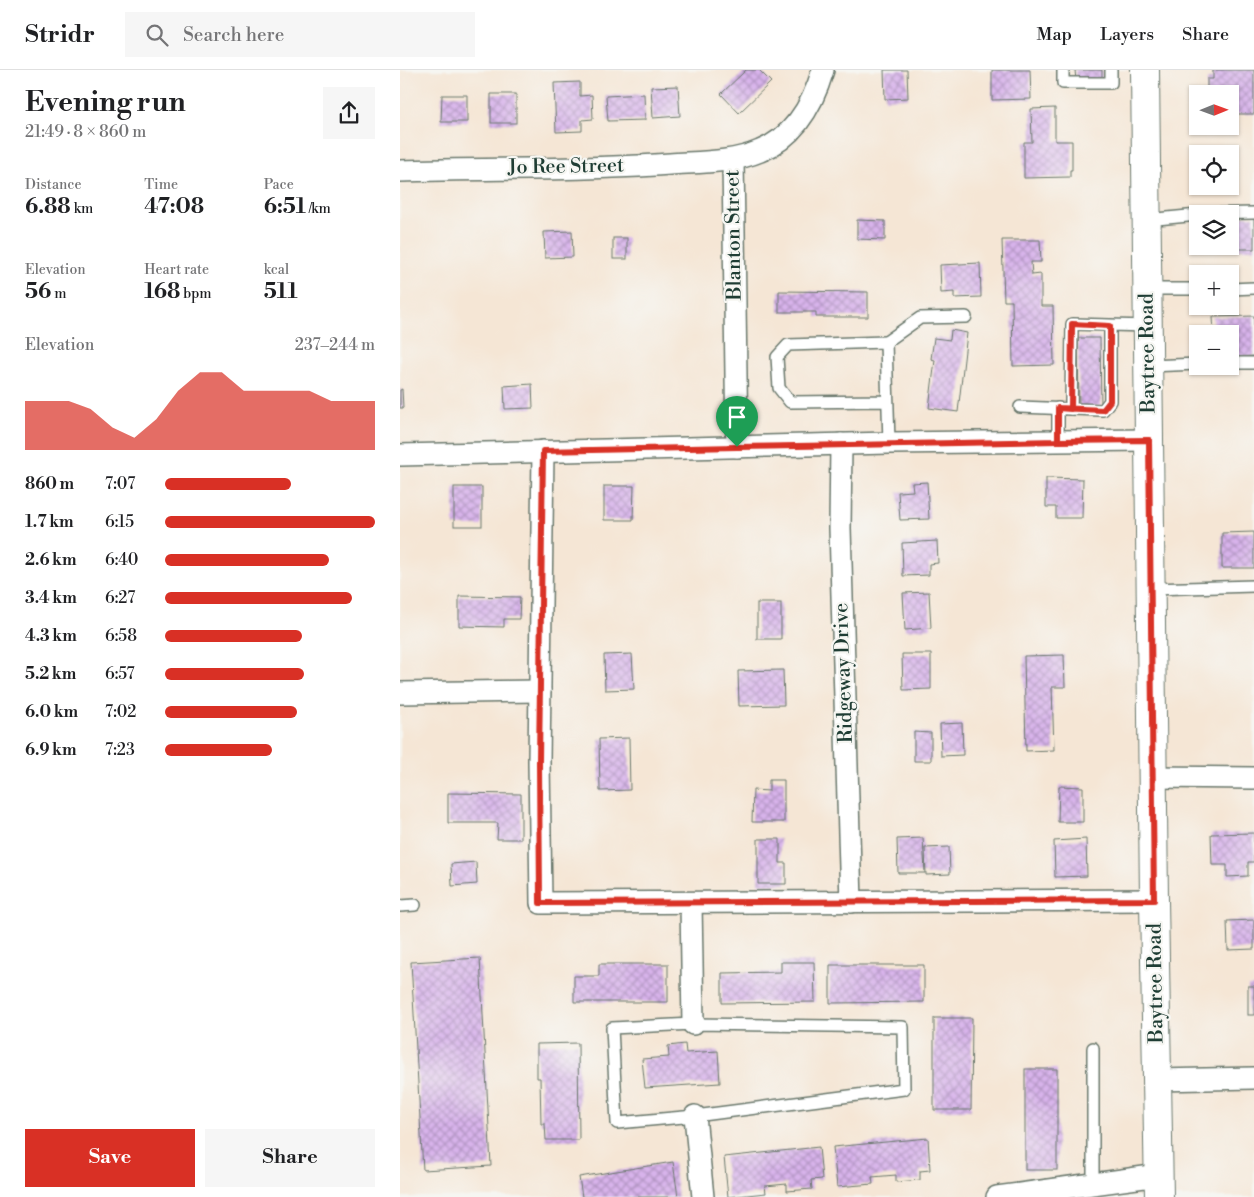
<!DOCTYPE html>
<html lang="en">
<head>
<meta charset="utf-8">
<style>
	:root { --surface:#fff; --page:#f6f6f6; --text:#202124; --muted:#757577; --line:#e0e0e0; --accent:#d93025 }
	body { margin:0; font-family:"Libre Bodoni",serif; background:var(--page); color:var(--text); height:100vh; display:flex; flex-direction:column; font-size:19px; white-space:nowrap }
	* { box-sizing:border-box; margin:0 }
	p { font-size:16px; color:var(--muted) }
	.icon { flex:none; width:28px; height:28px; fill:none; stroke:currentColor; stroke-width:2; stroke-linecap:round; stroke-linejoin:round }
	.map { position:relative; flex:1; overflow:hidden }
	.panel { display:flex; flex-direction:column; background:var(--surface); width:400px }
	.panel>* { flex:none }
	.needle { width:32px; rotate:89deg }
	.tools { position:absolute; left:789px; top:15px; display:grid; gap:10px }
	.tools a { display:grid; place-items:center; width:50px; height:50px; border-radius:0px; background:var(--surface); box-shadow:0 1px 4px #0004; font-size:25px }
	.pin { position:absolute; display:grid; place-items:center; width:42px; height:42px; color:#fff; margin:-51px -21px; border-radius:50% 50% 50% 0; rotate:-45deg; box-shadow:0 0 5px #0007 }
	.pin .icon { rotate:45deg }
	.round { display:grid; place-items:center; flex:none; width:52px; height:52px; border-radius:0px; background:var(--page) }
	.overview { display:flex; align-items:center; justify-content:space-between; height:85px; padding:0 25px }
	h1 { font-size:28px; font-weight:700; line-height:38px }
	.figures { display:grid; grid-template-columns:repeat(3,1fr); gap:8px; height:85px; padding:5px 25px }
	.figures div { display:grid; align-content:center }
	.figures b { font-size:21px; font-weight:700 }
	.figures small { font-size:14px; font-weight:400 }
	.figures p { font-size:14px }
	.chart { height:140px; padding:10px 25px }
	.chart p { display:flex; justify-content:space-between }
	.chart svg { width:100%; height:90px; margin-top:5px; fill:var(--accent); opacity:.7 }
	.button { display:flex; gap:10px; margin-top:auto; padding:10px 25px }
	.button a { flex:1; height:58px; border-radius:0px; background:var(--accent); color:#fff; font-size:20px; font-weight:700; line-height:58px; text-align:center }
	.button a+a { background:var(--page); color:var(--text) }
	ul { padding:0 25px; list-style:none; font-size:16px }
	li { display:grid; grid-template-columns:80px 60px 1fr; align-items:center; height:38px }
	li i { height:12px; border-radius:6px; background:var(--accent) }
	header { display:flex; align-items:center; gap:30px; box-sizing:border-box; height:70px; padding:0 25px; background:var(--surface); border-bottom:1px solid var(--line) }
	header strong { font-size:24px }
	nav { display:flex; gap:28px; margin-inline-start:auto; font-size:18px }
	.search { width:350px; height:45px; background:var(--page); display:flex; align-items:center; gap:12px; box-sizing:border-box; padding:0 18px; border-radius:0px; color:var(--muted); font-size:19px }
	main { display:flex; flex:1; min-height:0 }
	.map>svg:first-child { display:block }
</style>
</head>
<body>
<header>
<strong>Stridr</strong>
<div class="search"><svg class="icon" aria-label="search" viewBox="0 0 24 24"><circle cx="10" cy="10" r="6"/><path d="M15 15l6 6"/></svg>Search here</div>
<nav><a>Map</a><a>Layers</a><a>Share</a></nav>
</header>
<main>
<section class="panel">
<div class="overview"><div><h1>Evening run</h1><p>21:49 · 8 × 860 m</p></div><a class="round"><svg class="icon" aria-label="share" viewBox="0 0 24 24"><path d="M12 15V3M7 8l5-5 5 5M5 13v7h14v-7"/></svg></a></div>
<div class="figures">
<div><p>Distance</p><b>6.88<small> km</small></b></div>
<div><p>Time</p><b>47:08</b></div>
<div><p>Pace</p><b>6:51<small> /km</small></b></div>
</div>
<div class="figures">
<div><p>Elevation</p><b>56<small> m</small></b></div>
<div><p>Heart rate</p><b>168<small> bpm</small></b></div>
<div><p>kcal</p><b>511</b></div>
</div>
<div class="chart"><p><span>Elevation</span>237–244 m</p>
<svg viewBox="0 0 160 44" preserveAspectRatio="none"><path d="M0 44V20L10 20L20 20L30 24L40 33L50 38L60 29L70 15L80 6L90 6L100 15L110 15L120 15L130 15L140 20L150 20L160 20V44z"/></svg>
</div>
<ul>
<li><b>860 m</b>7:07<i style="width:60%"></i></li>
<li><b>1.7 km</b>6:15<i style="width:100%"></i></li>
<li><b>2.6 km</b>6:40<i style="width:78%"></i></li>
<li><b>3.4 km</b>6:27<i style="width:89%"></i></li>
<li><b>4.3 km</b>6:58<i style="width:65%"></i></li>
<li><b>5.2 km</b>6:57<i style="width:66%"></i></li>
<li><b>6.0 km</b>7:02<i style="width:63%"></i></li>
<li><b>6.9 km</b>7:23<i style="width:51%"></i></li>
</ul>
<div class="button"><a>Save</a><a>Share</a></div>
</section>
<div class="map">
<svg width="854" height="1127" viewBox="0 0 854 1127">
	<defs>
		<pattern id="building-cross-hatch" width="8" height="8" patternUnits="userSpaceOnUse" patternTransform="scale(1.25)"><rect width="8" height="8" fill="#d8b3eb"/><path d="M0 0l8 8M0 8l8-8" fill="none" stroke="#af93bf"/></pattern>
	</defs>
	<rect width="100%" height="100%" fill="#f6f6f2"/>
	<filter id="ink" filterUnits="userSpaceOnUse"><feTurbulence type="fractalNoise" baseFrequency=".02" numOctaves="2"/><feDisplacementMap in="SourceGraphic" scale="10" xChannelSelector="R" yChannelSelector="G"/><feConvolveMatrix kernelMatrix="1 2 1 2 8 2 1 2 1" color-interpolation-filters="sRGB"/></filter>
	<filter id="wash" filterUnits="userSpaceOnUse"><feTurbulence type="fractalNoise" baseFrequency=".0096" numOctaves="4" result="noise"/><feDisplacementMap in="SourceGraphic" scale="20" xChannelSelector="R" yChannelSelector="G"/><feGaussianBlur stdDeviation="1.12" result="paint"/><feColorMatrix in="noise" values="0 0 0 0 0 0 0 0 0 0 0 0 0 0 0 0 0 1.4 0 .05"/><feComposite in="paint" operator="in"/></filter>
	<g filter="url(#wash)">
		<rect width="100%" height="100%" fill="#f5e6d5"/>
		<g id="blocks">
			<!-- building -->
			<g fill="url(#building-cross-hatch)">
				<polygon points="346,0 359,0 371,12 339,43 321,24"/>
				<polygon points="484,0 507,0 508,28 485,29"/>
				<polygon points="592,0 630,0 631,29 592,30"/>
				<polygon points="675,0 702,0 702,11 676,11"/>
				<polygon points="813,0 854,0 854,44 830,44 830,24 807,24 807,9 813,9"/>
				<polygon points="180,12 180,26 192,25 193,49 182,50 182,61 156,62 154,13"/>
				<polygon points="278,16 280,46 253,48 251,17"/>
				<rect x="91" y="24" width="25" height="29"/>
				<polygon points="244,24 245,50 208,51 206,26"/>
				<polygon points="42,25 67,25 67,52 41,52"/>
				<polygon points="655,38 655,71 672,71 672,100 670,100 670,107 624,108 624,72 632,72 631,39"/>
				<polygon points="830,146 854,146 854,179 808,179 808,176 830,176"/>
				<polygon points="457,150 485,151 485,170 457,169"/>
				<polygon points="172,161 173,187 145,188 144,162"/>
				<rect x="213" y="168" width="14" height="21"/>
				<polygon points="602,170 640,170 641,192 631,192 632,205 641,204 641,236 653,236 654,295 613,296 612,231 604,231"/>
				<polygon points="580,193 581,227 554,228 554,222 541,223 540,195"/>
				<polygon points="379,221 468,222 468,247 416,247 416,242 379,242"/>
				<polygon points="854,246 854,286 830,287 830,264 814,264 813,247"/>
				<polygon points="551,260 567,263 558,342 529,338 535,290 531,289 534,268 550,270"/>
				<polygon points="678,268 700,268 701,336 679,337"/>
				<polygon points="132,314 133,338 105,339 104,316"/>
				<polygon points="2,319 3,338 0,338 0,320"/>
				<polygon points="646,408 683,409 682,448 656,448 656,437 646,437"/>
				<polygon points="527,412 529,449 500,450 498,422 513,421 512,413"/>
				<polygon points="204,416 234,416 233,450 204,450"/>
				<rect x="54" y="417" width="28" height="39"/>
				<polygon points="854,462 854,498 822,498 822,463"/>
				<polygon points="537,471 538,493 529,494 529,505 503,506 502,473"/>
				<polygon points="529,522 531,558 505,560 503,523"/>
				<polygon points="59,526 120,527 119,549 104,549 104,557 59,556"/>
				<rect x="357" y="533" width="24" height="36"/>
				<polygon points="232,584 234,619 205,620 204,585"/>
				<polygon points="502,584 531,584 531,619 503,620"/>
				<polygon points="664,585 665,617 652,617 654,680 626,681 624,586"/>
				<polygon points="383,600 384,635 339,636 338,601"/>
				<polygon points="562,653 563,685 541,686 540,654"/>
				<polygon points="514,662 531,663 531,691 514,691"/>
				<polygon points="229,668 230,720 200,721 199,669"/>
				<polygon points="369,710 384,710 384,752 352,752 353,720 369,721"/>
				<polygon points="659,716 683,717 683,752 658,752"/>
				<polygon points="48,723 121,724 121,769 97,769 98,753 48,753"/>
				<polygon points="854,763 854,792 848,792 848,806 827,807 827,795 812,795 811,764"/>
				<polygon points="523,768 525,803 498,803 497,769"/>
				<polygon points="358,769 380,769 380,793 386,793 386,814 358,814"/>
				<polygon points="686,769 687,806 655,807 654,771"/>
				<polygon points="549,777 550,804 526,805 525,778"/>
				<polygon points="76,792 77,814 52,816 51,794"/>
				<polygon points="854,850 854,879 828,880 827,851"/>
				<polygon points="80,888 91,1096 23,1100 11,892"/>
				<polygon points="381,892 414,892 415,932 322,933 322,903 381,902"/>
				<polygon points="199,894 268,894 268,932 174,932 174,906 199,906"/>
				<polygon points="430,895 524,895 524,932 430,933"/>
				<rect x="848" y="916" width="6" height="29"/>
				<polygon points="534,948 572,948 571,1040 534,1040"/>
				<polygon points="178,973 179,1070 146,1070 145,1054 141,1054 140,1008 137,1008 137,974"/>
				<polygon points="285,974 286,983 318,981 320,1013 245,1018 242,989 269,987 268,976"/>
				<rect x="625" y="999" width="32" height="101"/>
				<polygon points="528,1068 530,1100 520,1101 520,1110 496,1112 496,1105 472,1107 473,1114 437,1117 433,1077"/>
				<polygon points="419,1077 422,1109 411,1110 412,1119 387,1121 387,1114 365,1116 366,1123 328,1127 324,1087"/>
				<polygon points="273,1092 278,1127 182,1127 179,1107"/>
			</g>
		</g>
	</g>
	<g filter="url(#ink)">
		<use href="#blocks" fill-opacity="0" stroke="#6a786c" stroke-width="1"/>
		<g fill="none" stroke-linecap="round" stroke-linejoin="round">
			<!-- lane casing -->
			<g stroke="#6a786c" stroke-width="14">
				<g id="lane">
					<polyline points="663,0 663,13 711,13 711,0"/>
					<polyline points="804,144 854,143"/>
					<polyline points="747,150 798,145"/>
					<polyline points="748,219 798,219"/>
					<polyline points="830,219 854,218"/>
					<polyline points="710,255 710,331 703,340 671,339 672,254 748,256"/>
					<polyline points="486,272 520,248 566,247"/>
					<polyline points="830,293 854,293"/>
					<polyline points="749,296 798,294"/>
					<polyline points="487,331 390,332 379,318 377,287 388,275 486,272 489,373"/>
					<polyline points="620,337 671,339"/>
					<polyline points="658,338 658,371"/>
					<polyline points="751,519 854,516"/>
					<polyline points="0,836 15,835"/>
					<polygon points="293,954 503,957 504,1019 295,1046 217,1053 212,958"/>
					<polyline points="693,1114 693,978"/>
				</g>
			</g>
			<!-- street casing -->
			<g stroke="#6a786c" stroke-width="24">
				<g id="street">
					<polyline points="333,90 337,377"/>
					<path d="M0 101C90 98 181 101 270 94 300 92 332 93 360 81 395 67 413 34 423 0"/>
					<polyline points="441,374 440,458 451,832"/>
					<polyline points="143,381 139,691 141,833 754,830"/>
					<polyline points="0,385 489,373 749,370"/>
					<polyline points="0,623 140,621"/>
					<polyline points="753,707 854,708"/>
					<polyline points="291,833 293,954"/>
					<polyline points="757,1010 854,1008"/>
					<polyline points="295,1046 303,1127"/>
					<polyline points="597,1127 759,1105"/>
				</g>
			</g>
			<!-- primary casing -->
			<g stroke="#6a786c" stroke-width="30">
				<polyline id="primary" points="745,0 754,830 759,1127"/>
			</g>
			<!-- lane -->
			<use href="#lane" stroke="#fff" stroke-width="11"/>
			<!-- street -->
			<use href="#street" stroke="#fff" stroke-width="21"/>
			<!-- primary -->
			<use href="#primary" stroke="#fff" stroke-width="28"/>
		</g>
	</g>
	<g fill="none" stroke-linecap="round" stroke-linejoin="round" filter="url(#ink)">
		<!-- route casing -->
		<g stroke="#fff" stroke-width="10">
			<polyline id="route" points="337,377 143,381 139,691 140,833 754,830 749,370 658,371 658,338 671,339 672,254 710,256 710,331 703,340 658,338 658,371 337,377"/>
		</g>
		<!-- route -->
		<use href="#route" stroke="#d93025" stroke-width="6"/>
	</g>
	<g text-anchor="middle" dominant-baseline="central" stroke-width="4.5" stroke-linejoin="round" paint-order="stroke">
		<!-- street labels -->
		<g font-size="20" fill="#1f3d34" stroke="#f6f6f2">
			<text transform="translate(166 97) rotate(-1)">Jo Ree Street</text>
			<text transform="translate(334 165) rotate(-91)">Blanton Street</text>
			<text transform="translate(748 283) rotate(-91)">Baytree Road</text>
			<text transform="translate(444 603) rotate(-92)">Ridgeway Drive</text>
			<text transform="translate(756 913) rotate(-91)">Baytree Road</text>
		</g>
	</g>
</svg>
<div class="tools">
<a><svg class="needle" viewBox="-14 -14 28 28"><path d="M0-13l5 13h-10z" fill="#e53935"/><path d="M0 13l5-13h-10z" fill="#757577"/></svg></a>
<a><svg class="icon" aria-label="locate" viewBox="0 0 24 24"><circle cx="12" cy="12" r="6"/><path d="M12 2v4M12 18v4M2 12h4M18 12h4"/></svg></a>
<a><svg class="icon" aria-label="layers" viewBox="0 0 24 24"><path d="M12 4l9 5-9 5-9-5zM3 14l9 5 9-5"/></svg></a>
<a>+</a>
<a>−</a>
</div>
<div class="pin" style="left:337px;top:377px;background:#1e9e55"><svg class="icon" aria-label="arrive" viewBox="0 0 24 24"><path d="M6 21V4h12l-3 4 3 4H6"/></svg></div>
</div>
</main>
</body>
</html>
